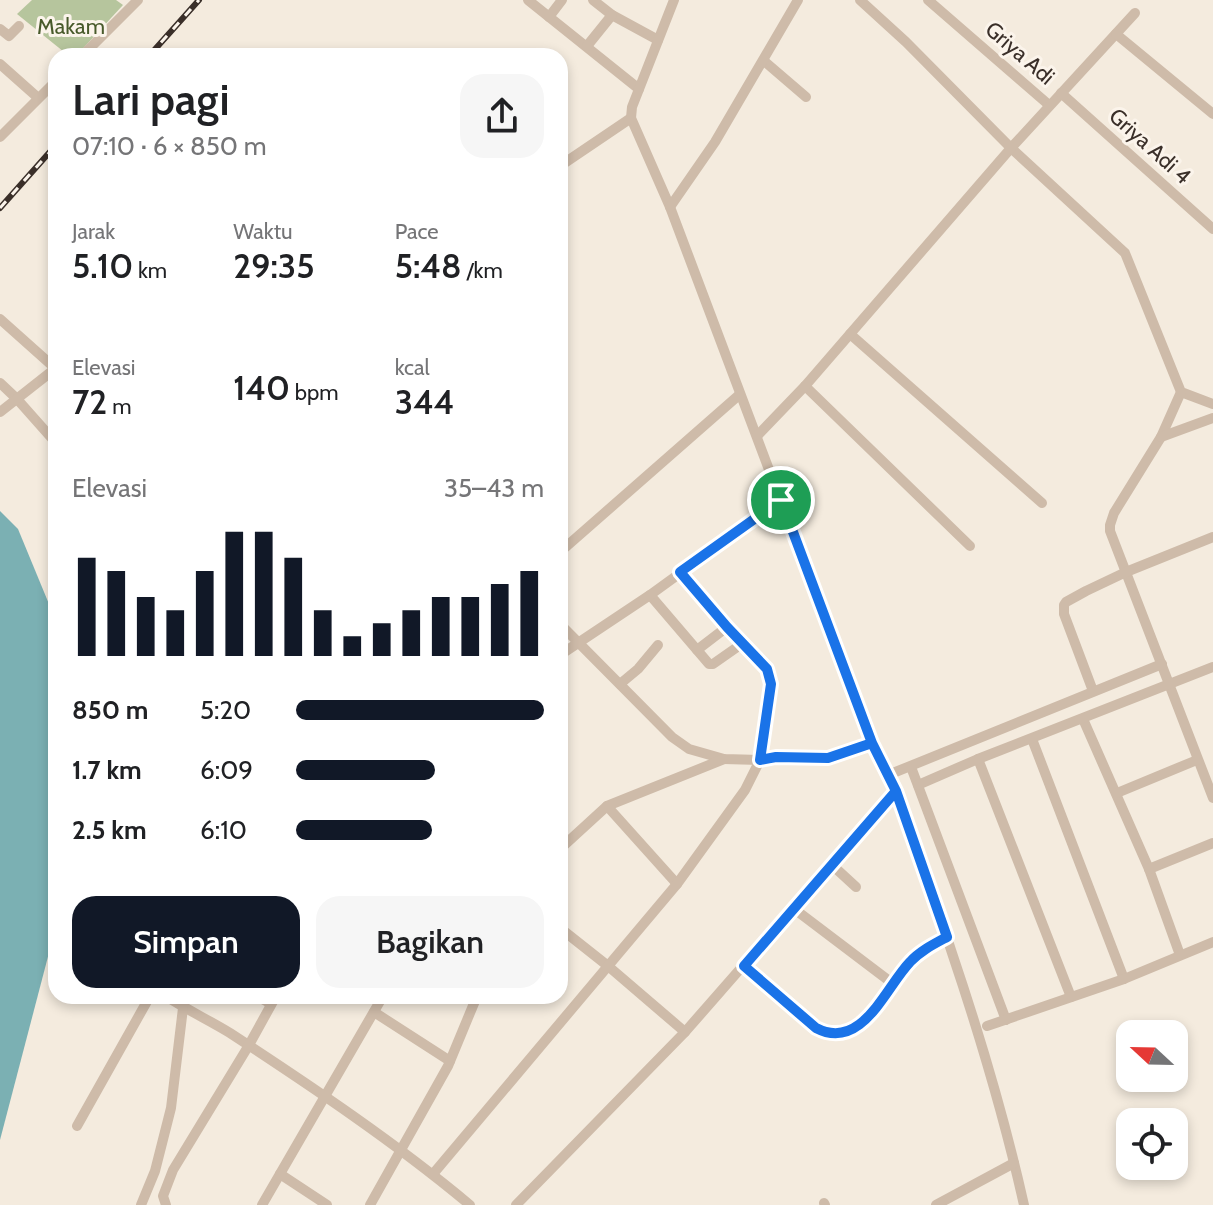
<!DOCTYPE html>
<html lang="id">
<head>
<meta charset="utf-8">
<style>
	:root { --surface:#fff; --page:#f6f6f6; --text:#202124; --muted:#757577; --accent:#111827 }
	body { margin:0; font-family:Cabin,sans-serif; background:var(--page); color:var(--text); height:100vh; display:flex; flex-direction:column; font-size:30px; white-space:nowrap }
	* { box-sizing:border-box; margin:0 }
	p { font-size:26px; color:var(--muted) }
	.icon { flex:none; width:44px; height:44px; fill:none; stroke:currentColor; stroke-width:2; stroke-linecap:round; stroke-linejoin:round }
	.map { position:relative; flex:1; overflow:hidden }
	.panel { position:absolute; left:48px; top:48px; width:520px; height:956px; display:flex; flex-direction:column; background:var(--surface); border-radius:24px; box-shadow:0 4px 12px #0003 }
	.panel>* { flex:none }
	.needle { width:52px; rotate:292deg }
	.controls { position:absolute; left:1116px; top:1020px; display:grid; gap:16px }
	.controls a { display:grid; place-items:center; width:72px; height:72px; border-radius:16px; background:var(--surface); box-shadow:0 4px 12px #0003; font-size:40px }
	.pin { position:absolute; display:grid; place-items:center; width:68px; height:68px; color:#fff; margin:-34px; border:4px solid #fff; border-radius:50%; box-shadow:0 2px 8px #0007 }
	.round { display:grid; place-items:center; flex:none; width:84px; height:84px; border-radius:24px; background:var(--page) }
	.summary { display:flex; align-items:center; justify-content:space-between; height:136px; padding:0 24px }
	h1 { font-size:44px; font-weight:600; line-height:60px }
	.figures { display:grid; grid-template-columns:repeat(3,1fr); gap:12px; height:136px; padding:8px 24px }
	.figures div { display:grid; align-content:center }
	.figures b { font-size:34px; font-weight:600 }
	.figures small { font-size:22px; font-weight:400 }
	.figures p { font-size:22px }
	.chart { height:224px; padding:16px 24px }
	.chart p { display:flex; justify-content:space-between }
	.chart svg { width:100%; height:144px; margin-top:8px; stroke:var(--accent); stroke-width:6 }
	.button { display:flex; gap:16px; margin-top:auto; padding:16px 24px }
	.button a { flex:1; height:92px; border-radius:24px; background:var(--accent); color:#fff; font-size:32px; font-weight:600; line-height:92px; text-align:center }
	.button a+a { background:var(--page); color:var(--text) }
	ul { padding:0 24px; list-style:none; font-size:26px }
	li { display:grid; grid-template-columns:128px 96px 1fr; align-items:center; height:60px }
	li i { height:20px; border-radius:10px; background:var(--accent) }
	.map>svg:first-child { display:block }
</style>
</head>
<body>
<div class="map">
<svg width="1213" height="1205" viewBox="0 0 1213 1205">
	<rect width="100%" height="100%" fill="#f4ebde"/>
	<!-- green -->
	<polygon fill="#b6c59d" points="32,0 116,0 123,5 76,56 69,56 17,14"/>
	<!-- water -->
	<polygon fill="#7bb0b3" points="0,511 18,529 56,621 56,926 0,1140"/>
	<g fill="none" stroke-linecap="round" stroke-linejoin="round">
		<!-- minor -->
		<g stroke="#cebba9" stroke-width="10">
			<polyline points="528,0 639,89"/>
			<polyline points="593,0 612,15 658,40"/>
			<path d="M674 0 632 107 631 118 670 207 872 743C906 811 929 882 952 953 980 1036 1005 1120 1024 1205"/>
			<polyline points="928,0 1049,105"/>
			<polyline points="1135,13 1011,148 1125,253 1181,392 1213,404"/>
			<polyline points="549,17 562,0"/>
			<polyline points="0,29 9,36 19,26"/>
			<polyline points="1116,34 1213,114"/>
			<polyline points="587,46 612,15"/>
			<polyline points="82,56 138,0"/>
			<polyline points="764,61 806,97"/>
			<polyline points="0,64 36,96"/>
			<polyline points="1061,93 1213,229"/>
			<polyline points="0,137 56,81"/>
			<polyline points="560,166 631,118"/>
			<polyline points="670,207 715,142 798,0"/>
			<polyline points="0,319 56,369"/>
			<polyline points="850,334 1042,503"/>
			<polyline points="0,383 17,399 56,443"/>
			<polyline points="805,386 970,546"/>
			<polyline points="1181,392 1161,437 1114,513 1110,525 1110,531 1213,798"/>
			<polyline points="0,412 56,368"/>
			<polyline points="757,436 805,386 1011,148 906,42 860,0"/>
			<polyline points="1161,437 1213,418"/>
			<polyline points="560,552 739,395"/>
			<polyline points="650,595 709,664 713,664 743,643"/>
			<polyline points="560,624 672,737 689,749 724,759 760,760 776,757 828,758 872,743"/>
			<polyline points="697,650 727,627"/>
			<polyline points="560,655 650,595 781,500"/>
			<polyline points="620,684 638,669 658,645"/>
			<polyline points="1093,691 1064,614 1064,605 1066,602 1086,591 1126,572 1213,537"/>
			<polyline points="1083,719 1149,869 1180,955"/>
			<polyline points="1032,739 1124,979"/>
			<polyline points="978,759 1071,997"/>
			<polyline points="911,767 1006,1020"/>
			<polyline points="888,775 1162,664"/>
			<polyline points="918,785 978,759 1213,667"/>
			<polyline points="1117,793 1197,760"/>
			<polyline points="607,806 677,884"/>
			<polyline points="560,849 607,806 724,759"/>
			<polyline points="831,864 856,887"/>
			<polyline points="1149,869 1213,843"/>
			<polyline points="793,908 892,983"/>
			<polyline points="560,928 608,966 685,1032"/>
			<path d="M744 966 816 1028C862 1052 885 988 910 962 920 951 934 944 947 937"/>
			<path d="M166 996C187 1010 209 1020 230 1033 311 1086 396 1143 470 1205"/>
			<polyline points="257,996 271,1004"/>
			<polyline points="374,1012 450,1061"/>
			<polyline points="987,1026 1124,979 1213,942"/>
			<polyline points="77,1126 150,996"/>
			<polyline points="280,1174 327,1205"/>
			<polyline points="433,1174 677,884 745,790 760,760 771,684 767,669 727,627 680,572"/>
			<polyline points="824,1203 825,1205"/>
			<polyline points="141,1205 155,1171 171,1108 183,1008"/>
			<polyline points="166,1205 163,1196 173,1170 249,1045 276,996"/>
			<polyline points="262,1205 383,996"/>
			<polyline points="370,1205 448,1066 477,996"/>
			<polyline points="516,1205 685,1032 896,791"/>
			<polyline points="936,1205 1014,1163"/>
		</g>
		<!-- rail casing -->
		<g stroke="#3a2f29" stroke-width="6">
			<g id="rail">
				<polyline points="149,56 199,0"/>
				<polyline points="0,208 56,145"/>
			</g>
		</g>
		<!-- rail -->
		<use href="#rail" stroke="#fbf4eb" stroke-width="3" stroke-dasharray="9" stroke-linecap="butt"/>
	</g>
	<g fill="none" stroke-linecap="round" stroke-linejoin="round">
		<!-- route casing -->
		<g stroke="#fff" stroke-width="16">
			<path id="route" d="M781 500 680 572 727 627 767 669 771 684 760 760 776 757 828 758 872 743 896 791 744 966 816 1028C862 1052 885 988 910 962 920 951 934 944 947 937L896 791 872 743 781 500"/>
		</g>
		<!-- route -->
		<use href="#route" stroke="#1a73e8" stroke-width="10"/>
	</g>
	<g text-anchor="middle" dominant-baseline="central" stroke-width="6" stroke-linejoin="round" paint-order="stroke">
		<!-- park labels -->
		<g font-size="22" fill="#485a2b" stroke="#fbf4eb">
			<text x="71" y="26">Makam</text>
		</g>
		<!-- street labels -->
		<g font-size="22" fill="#3a2f29" stroke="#fbf4eb">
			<text transform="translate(1020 53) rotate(41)">Griya Adi</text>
			<text transform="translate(1150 146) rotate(42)">Griya Adi 4</text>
		</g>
	</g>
</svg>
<div class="controls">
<a><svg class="needle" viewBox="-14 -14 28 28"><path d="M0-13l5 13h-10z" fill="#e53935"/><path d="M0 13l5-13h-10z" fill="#757577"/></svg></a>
<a><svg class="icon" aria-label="locate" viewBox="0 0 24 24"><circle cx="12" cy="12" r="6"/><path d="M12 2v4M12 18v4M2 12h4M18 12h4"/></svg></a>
</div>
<div class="pin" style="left:781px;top:500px;background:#1e9e55"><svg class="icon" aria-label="arrive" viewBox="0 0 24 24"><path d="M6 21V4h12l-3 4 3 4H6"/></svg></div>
<section class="panel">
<div class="summary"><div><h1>Lari pagi</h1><p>07:10 · 6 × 850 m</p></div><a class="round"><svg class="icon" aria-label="share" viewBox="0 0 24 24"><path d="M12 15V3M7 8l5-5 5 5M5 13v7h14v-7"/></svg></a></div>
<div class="figures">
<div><p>Jarak</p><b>5.10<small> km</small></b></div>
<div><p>Waktu</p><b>29:35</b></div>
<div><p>Pace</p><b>5:48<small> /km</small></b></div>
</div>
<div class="figures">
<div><p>Elevasi</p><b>72<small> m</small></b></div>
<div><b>140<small> bpm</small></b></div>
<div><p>kcal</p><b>344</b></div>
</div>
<div class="chart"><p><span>Elevasi</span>35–43 m</p>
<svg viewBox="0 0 160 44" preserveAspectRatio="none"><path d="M5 44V14M15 44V18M25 44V26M35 44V30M45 44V18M55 44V6M65 44V6M75 44V14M85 44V30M95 44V38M105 44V34M115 44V30M125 44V26M135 44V26M145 44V22M155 44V18"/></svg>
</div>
<ul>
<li><b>850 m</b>5:20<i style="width:100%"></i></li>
<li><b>1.7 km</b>6:09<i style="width:56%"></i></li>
<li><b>2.5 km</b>6:10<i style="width:55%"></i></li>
</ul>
<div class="button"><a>Simpan</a><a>Bagikan</a></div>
</section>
</div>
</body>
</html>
